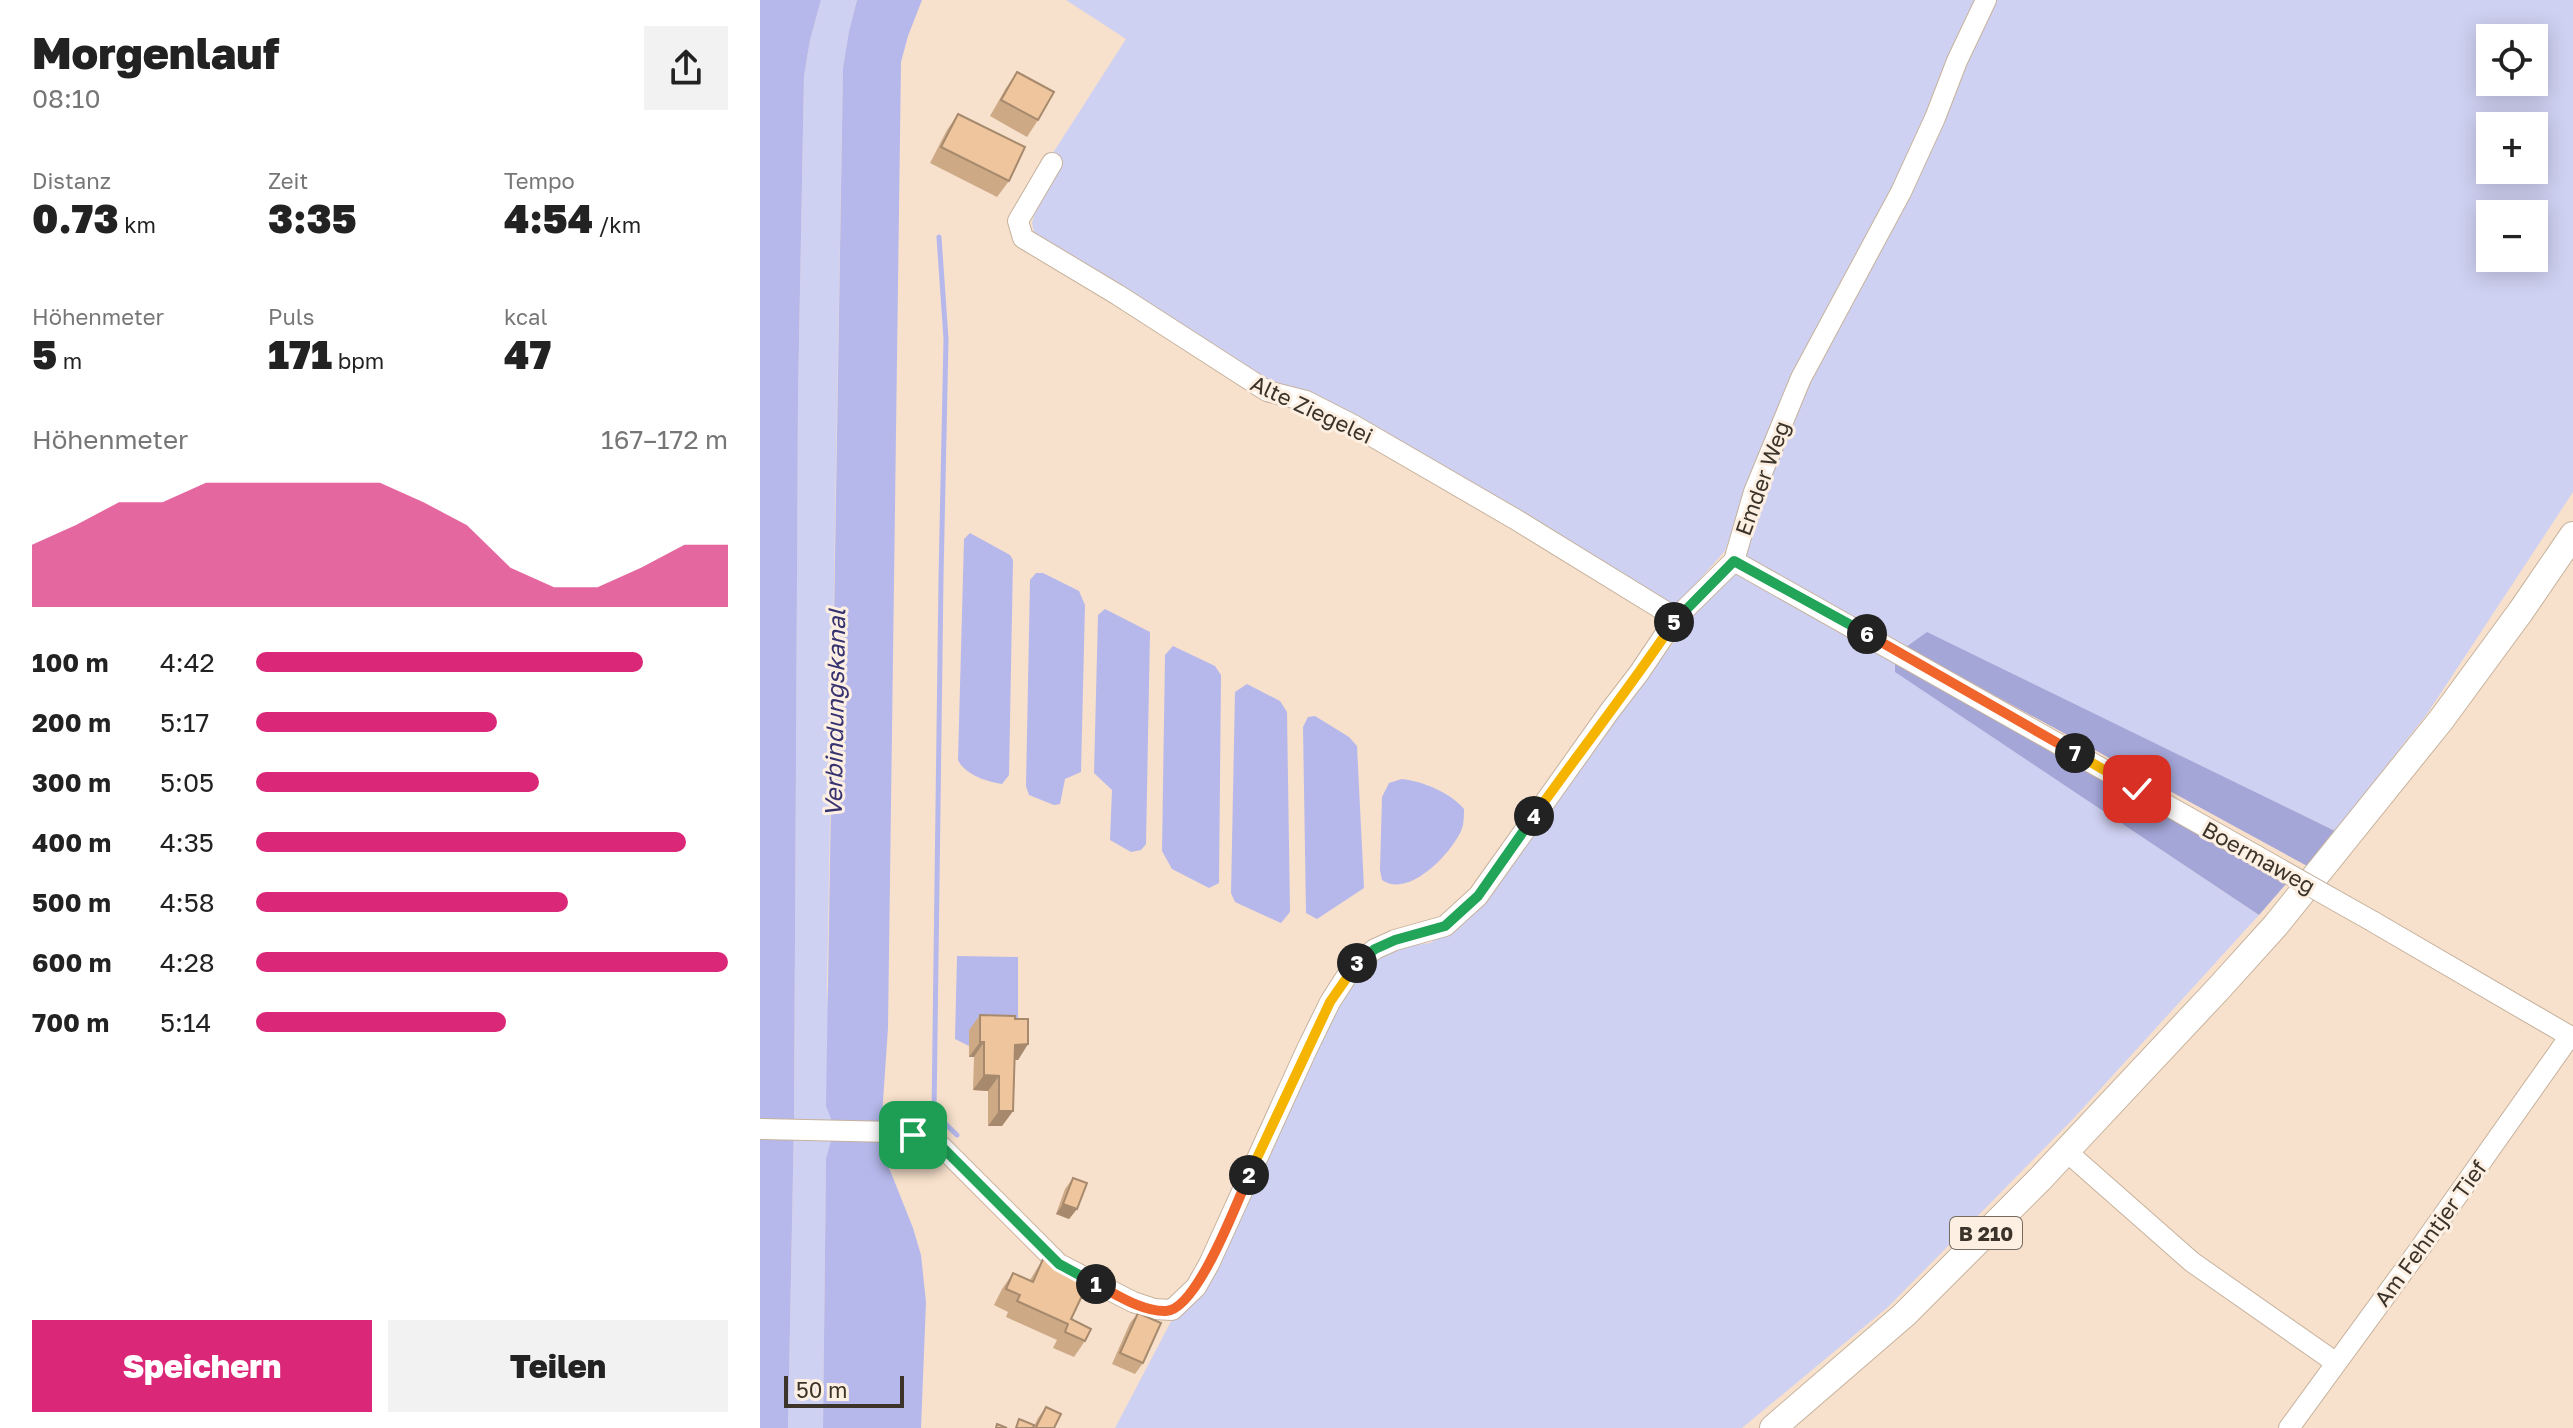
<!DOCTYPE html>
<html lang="de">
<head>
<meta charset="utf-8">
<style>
	:root { --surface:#fff; --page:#f2f2f2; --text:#222; --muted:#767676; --accent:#db2777 }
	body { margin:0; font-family:"Golos Text",sans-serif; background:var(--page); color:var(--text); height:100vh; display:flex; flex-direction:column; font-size:30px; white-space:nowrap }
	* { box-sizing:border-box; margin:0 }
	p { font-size:26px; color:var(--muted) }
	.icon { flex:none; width:44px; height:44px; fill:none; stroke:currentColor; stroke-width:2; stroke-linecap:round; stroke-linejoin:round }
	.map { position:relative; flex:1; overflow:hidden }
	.drawer { display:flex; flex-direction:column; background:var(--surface); width:760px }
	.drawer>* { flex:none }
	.buttons { position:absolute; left:1716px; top:24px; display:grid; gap:16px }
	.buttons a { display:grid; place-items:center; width:72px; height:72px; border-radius:0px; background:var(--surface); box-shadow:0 4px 20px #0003; font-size:40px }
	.scale { position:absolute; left:24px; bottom:20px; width:120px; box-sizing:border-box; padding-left:8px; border:4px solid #3c342b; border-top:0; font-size:22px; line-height:28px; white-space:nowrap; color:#3c342b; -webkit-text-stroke:6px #fdf0e3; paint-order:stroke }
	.pin { position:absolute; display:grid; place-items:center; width:68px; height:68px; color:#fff; margin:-34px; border-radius:16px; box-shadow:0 4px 12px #0006 }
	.km { position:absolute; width:40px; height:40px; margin:-20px; border-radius:50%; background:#222; color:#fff; font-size:22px; line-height:40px; text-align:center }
	.round { display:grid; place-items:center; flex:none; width:84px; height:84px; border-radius:0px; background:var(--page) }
	.summary { display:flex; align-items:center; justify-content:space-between; height:136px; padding:0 32px }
	h1 { font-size:44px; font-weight:800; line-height:60px }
	.metrics { display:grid; grid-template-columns:repeat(3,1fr); gap:12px; height:136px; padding:8px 32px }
	.metrics div { display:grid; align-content:center }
	.metrics b { font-size:40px; font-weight:800 }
	.metrics small { font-size:22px; font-weight:400 }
	.metrics p { font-size:22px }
	.chart { height:224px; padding:16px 32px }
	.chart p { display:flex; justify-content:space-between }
	.chart svg { width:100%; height:144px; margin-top:8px; fill:var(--accent); opacity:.7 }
	.primary-button { display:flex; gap:16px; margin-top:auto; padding:16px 32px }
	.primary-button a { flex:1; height:92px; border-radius:0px; background:var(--accent); color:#fff; font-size:32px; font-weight:800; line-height:92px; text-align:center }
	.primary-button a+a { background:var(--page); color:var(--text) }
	ul { padding:0 32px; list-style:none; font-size:26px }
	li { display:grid; grid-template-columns:128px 96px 1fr; align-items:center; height:60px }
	li i { height:20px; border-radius:10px; background:var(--accent) }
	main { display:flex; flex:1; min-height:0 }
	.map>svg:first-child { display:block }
</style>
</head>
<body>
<main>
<section class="drawer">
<div class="summary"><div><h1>Morgenlauf</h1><p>08:10</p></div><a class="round"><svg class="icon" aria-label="share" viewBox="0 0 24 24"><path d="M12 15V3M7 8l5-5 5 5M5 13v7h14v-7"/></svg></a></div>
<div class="metrics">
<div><p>Distanz</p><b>0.73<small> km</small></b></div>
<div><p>Zeit</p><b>3:35</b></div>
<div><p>Tempo</p><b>4:54<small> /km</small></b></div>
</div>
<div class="metrics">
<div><p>Höhenmeter</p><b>5<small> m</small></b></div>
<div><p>Puls</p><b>171<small> bpm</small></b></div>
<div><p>kcal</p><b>47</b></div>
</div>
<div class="chart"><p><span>Höhenmeter</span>167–172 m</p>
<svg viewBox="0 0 160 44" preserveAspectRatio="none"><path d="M0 44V25L10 19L20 12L30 12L40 6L50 6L60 6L70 6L80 6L90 12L100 19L110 32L120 38L130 38L140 32L150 25L160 25V44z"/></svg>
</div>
<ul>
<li><b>100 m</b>4:42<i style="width:82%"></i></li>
<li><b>200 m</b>5:17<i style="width:51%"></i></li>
<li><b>300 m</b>5:05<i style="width:60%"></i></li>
<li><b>400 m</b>4:35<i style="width:91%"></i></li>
<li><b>500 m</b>4:58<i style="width:66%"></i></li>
<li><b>600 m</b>4:28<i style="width:100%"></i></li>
<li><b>700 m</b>5:14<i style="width:53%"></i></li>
</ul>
<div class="primary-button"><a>Speichern</a><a>Teilen</a></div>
</section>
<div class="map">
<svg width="1813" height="1428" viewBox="0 0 1813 1428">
	<rect width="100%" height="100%" fill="#f7e1cc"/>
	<!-- green -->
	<g fill="#cfd1f2" fill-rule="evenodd">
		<polygon points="61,0 97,0 89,31 83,68 67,987 74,1136 66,1159 63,1428 28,1428 34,1123 38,397 44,76 50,40"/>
		<polygon points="306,0 1219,0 1169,116 1006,440 965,551 915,607 509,384 275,237 272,223 291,156 366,39"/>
		<path d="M1234 0H1813V492L1667 714 1575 831 1167 633 1146 647 984 556 1045 382ZM1730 38H1774V82H1730ZM1730 126H1774V170H1730ZM1730 214H1774V258H1730Z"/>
		<polygon points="971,566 1135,660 1136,672 1499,915 1313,1119 1128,1307 982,1428 355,1428 591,979 614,959 639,947 670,943 703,923"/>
	</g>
	<!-- forest -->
	<g fill="#a4a6d8">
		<polygon points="1167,632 1575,831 1549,867 1146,647"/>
		<polygon points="1135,660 1526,884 1499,915 1135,672"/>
	</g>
	<!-- water -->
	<g fill="#b6b8eb">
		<polygon points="0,0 61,0 50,40 44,76 38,397 34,1123 28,1428 0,1428"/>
		<path d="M97 0H162L148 36 141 62 128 1028 120 1145 153 1228 161 1255 166 1302 161 1428H63L66 1159C73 1131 78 1135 66 1106L83 68 89 31Z"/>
		<path d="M210 533 250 555 253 560 249 775 242 784C227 782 204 774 198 760L204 539Z"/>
		<polygon points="276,573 283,573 319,591 325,605 321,772 305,779 300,804 294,805 269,795 266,786 270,580"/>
		<polygon points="345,609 390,632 386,844 381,850 371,852 350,840 352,790 334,773 338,615"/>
		<polygon points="413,646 455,666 461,675 459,883 449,888 412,869 402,851 405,655"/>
		<polygon points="487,684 520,701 527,712 530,912 521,923 475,902 471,893 475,692"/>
		<polygon points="555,716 589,737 597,746 604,888 557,919 546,913 543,727 548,717"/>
		<path d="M642 779C662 781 691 793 704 809 704 818 704 827 699 835 687 857 648 898 622 880L620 870 622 797 629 783Z"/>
		<polygon points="197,956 258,957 258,1035 210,1030 209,1046 195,1039"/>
	</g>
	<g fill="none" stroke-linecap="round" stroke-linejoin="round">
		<!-- stream -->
		<polyline stroke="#b6b8eb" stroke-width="5" points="179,237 186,339 181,578 174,1113 197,1135"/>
		<!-- minor casing -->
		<g stroke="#c6b29d" stroke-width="22">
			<g id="minor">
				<polyline points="292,163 258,221 263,238 358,295 507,391 546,401 593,425 755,519 916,618"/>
				<polyline points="974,561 1497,856"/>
				<polyline points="1612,921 1813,1038"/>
				<polyline points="0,1129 134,1132 153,1135 182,1147 299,1264 373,1302 394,1309 412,1310 436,1287 449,1264 547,1049 570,1002 588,974 599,961 615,949 635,940 685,926 718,896 849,712 879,673 916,618 974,561 994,492 1041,378 1141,192 1175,118 1197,61 1226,0"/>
				<polyline points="1306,1151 1432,1262 1575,1362"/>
				<polyline points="1529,1428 1656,1254 1810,1036"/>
			</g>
		</g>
		<!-- major casing -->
		<g stroke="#c6b29d" stroke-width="28">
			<polyline id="major" points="1013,1428 1144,1315 1280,1179 1460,987 1516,925 1681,720 1761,611 1813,535"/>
		</g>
		<!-- minor -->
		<use href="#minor" stroke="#fff" stroke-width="20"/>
		<!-- major -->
		<use href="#major" stroke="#fff" stroke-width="26"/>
		<!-- minor-bridge casing -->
		<g stroke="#c6b29d" stroke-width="22" stroke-linecap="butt">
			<polyline id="minor-bridge" points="1497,856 1612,921"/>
		</g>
		<!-- minor-bridge -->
		<use href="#minor-bridge" stroke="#fff" stroke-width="20"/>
	</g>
	<!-- wall -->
	<g fill="#cda986">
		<polygon points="257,72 278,120 267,137 230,116 246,88"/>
		<polygon points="198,114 249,181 237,197 170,163 187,130"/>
		<polygon points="220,1015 255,1019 268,1044 258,1060 255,1060 253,1111 242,1126 228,1126 228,1091 213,1090 214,1057 209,1057 209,1030"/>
		<polygon points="313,1178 317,1209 309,1219 296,1214 305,1189"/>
		<polygon points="283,1259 311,1319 325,1341 314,1357 293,1348 297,1340 246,1317 248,1312 234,1305 242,1289 253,1273 270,1280"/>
		<polygon points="378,1313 383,1363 375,1374 352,1364 370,1323"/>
		<polygon points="286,1407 294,1428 273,1428 278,1418"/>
	</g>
	<!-- shaded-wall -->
	<g fill="#a78a6d">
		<polygon points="220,1042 224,1042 214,1057 209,1057"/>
		<polygon points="268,1044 258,1060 244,1060 255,1045"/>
		<polygon points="224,1075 239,1076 228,1091 213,1090"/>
		<polygon points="239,1111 253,1111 242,1126 228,1126"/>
		<polygon points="303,1204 317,1209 309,1219 296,1214"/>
	</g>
	<!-- building -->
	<g fill="#eec59c" stroke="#a78a6d" stroke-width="2">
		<polygon points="257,72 294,92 278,120 241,100"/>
		<polygon points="198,114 265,147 249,181 181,147"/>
		<polygon points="220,1015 255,1016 255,1019 268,1019 268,1044 255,1045 253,1111 239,1111 239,1076 224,1075 224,1042 220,1042"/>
		<polygon points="313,1178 327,1183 317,1209 303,1204"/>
		<polygon points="283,1259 329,1281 311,1319 331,1329 325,1341 305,1332 308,1324 257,1301 260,1295 246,1289 253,1273 273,1282"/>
		<polygon points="378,1313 401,1323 383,1363 360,1353"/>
		<polygon points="286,1407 301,1414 294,1428 277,1428 276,1427"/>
		<polygon points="259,1419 274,1425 273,1428 256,1428"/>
		<polygon points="237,1424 247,1428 236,1428"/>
	</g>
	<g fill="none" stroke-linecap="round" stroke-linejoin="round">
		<!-- split-1 casing -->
		<g stroke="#fff" stroke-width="16">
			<polyline id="split-1" points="153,1135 182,1147 299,1264 336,1284"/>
		</g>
		<!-- split-2 casing -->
		<g stroke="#fff" stroke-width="16">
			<path id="split-2" d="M336 1284C356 1294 382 1312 406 1311 437 1310 477 1202 489 1175"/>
		</g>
		<!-- split-3 casing -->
		<g stroke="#fff" stroke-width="16">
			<polyline id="split-3" points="489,1175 570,1002 597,963"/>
		</g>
		<!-- split-4 casing -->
		<g stroke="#fff" stroke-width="16">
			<polyline id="split-4" points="597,963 615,949 635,940 685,926 718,896 774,816"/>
		</g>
		<!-- split-5 casing -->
		<g stroke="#fff" stroke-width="16">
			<path id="split-5" d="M774 816C820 751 869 689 914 622"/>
		</g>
		<!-- split-6 casing -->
		<g stroke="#fff" stroke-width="16">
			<polyline id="split-6" points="914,622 974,561 1107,634"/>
		</g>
		<!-- split-7 casing -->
		<g stroke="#fff" stroke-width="16">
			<polyline id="split-7" points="1107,634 1315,753"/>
		</g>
		<!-- split-8 casing -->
		<g stroke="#fff" stroke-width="16">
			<polyline id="split-8" points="1315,753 1377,789"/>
		</g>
		<!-- split-1 -->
		<use href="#split-1" stroke="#22a559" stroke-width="10"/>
		<!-- split-2 -->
		<use href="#split-2" stroke="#f0652b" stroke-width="10"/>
		<!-- split-3 -->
		<use href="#split-3" stroke="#f5b400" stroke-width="10"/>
		<!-- split-4 -->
		<use href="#split-4" stroke="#22a559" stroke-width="10"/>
		<!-- split-5 -->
		<use href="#split-5" stroke="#f5b400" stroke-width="10"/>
		<!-- split-6 -->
		<use href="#split-6" stroke="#22a559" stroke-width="10"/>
		<!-- split-7 -->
		<use href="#split-7" stroke="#f0652b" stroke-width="10"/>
		<!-- split-8 -->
		<use href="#split-8" stroke="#f5b400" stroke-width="10"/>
	</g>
	<g text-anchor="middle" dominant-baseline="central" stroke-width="6" stroke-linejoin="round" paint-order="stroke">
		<!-- shield labels -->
		<rect fill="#fdf0e3" stroke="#766c62" stroke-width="2" x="1190" y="1217" width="72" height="32" rx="6"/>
		<g font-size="20" font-weight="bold" fill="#3c342b">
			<text x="1226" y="1233">B 210</text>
		</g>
		<!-- street labels -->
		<g font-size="22" fill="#3c342b" stroke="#fdf0e3">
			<text transform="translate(552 409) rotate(25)">Alte Ziegelei</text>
			<text transform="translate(1002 478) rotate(-70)">Emder Weg</text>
			<text transform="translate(1499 857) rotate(29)">Boermaweg</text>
			<text transform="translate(1670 1233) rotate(-54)">Am Fehntjer Tief</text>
		</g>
		<!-- water labels -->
		<g font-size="24" font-style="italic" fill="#373370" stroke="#fdf0e3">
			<text transform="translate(74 713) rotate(-89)">Verbindungskanal</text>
		</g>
	</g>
</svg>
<div class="buttons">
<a><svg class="icon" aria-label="locate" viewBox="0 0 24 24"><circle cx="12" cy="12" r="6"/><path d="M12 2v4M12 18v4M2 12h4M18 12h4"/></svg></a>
<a>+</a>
<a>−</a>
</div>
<div class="scale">50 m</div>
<div class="pin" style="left:153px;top:1135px;background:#1e9e55"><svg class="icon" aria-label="arrive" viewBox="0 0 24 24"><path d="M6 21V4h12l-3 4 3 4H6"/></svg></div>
<div class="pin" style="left:1377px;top:789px;background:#d93025"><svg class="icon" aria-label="check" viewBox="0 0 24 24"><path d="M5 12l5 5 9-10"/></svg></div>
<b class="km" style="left:336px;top:1284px">1</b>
<b class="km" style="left:489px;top:1175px">2</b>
<b class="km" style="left:597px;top:963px">3</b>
<b class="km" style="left:774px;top:816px">4</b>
<b class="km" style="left:914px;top:622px">5</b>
<b class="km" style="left:1107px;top:634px">6</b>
<b class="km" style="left:1315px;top:753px">7</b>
</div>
</main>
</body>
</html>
